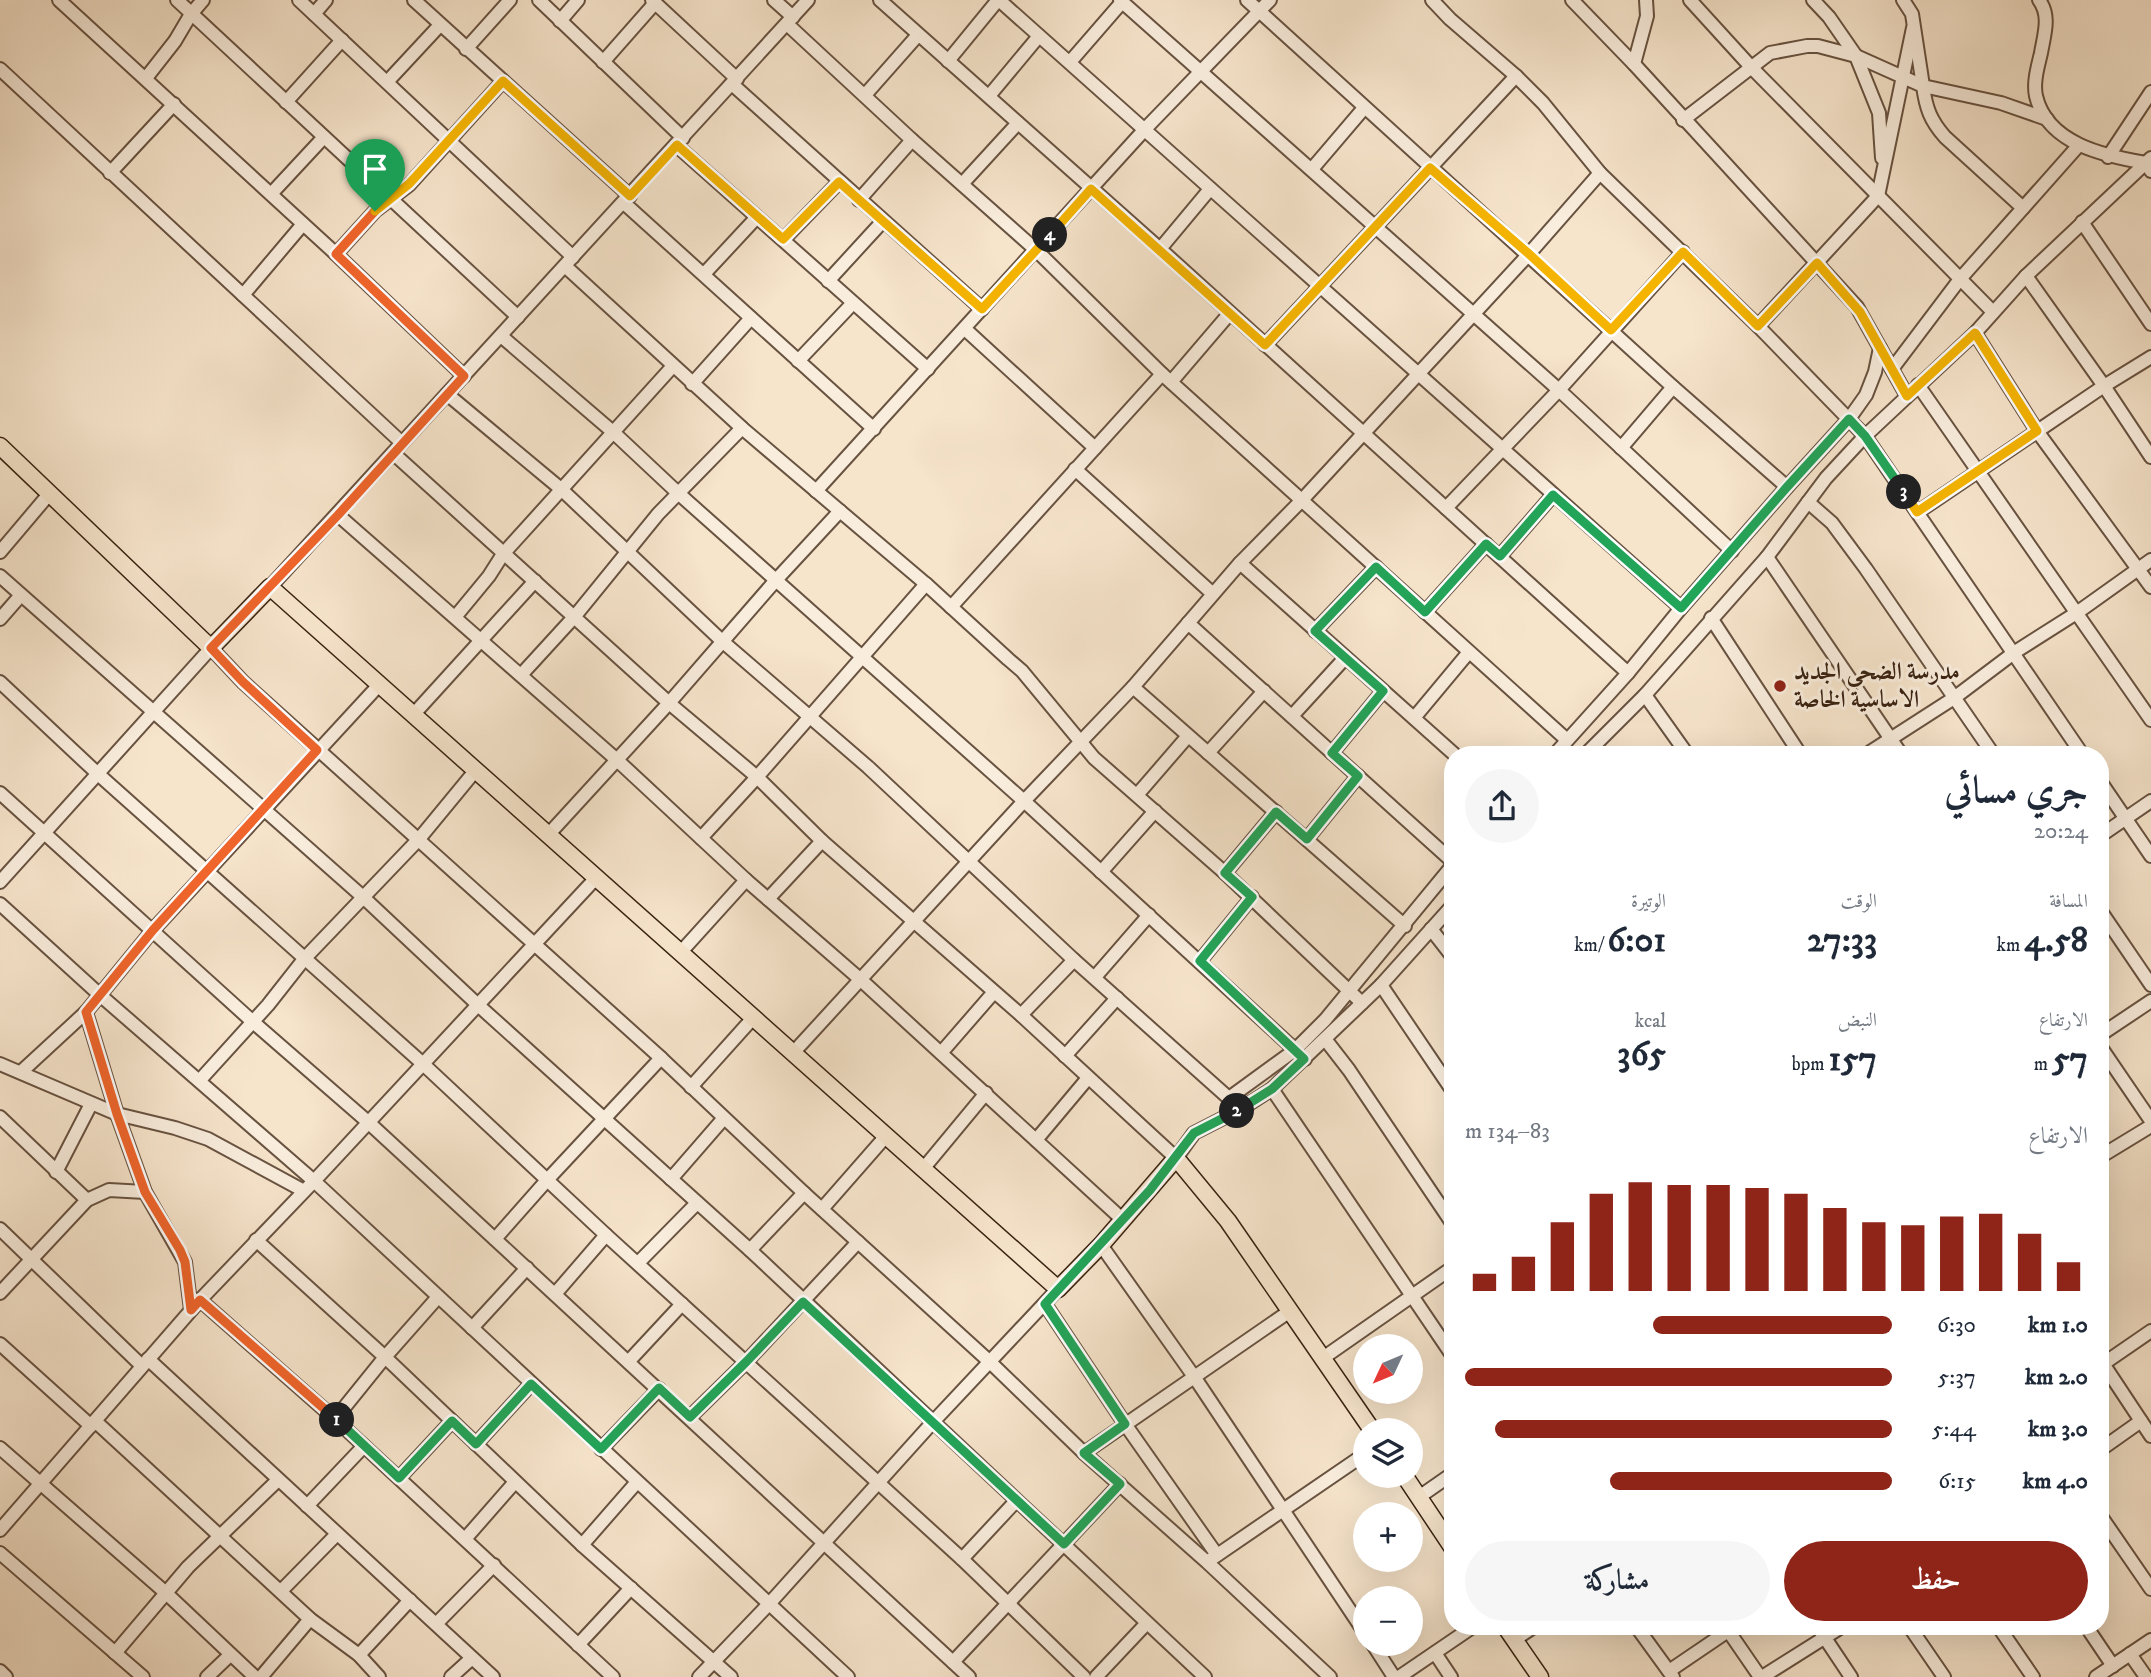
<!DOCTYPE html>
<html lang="ar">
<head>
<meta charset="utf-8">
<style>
	:root { --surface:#fff; --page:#f6f6f7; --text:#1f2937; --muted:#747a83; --accent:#8f2418 }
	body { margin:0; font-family:"IM FELL DW Pica",Amiri,serif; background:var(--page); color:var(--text); direction:rtl; height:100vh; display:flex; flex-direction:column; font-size:26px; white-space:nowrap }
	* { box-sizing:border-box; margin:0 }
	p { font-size:23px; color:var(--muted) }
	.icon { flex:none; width:38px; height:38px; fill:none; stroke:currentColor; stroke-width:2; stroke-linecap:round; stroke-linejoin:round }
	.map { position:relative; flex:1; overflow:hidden; direction:ltr }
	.sheet { position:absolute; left:1444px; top:746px; width:665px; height:889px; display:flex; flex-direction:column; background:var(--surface); border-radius:28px; box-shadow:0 7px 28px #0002; direction:rtl }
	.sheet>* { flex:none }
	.needle { width:46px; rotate:226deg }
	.buttons { position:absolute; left:1353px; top:1334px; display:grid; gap:14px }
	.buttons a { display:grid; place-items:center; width:70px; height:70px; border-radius:50%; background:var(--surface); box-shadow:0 7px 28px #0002; font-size:35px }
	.pin { position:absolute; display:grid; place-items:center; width:60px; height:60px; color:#fff; margin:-72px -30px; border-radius:50% 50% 50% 0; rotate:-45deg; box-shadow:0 0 7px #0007 }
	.pin .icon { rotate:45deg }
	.km { position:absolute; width:35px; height:35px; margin:-18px; border-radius:50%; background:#222; color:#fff; font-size:19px; line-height:35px; text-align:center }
	.round { display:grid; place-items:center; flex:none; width:74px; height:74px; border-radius:37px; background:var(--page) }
	.overview { display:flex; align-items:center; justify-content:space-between; height:119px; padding:0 21px }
	h1 { font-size:38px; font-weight:700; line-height:52px }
	.stats { display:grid; grid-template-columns:repeat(3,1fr); gap:10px; height:119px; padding:7px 21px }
	.stats div { display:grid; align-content:center }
	.stats b { font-size:35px; font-weight:700 }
	.stats small { font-size:19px; font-weight:400 }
	.stats p { font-size:19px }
	.chart { height:196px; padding:14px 21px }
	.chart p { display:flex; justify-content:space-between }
	.chart svg { width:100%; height:126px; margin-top:7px; stroke:var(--accent); stroke-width:6 }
	.action { display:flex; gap:14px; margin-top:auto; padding:14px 21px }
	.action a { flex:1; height:80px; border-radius:42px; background:var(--accent); color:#fff; font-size:28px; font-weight:700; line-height:80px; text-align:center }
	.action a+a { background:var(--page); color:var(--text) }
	ul { padding:0 21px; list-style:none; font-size:23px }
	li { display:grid; grid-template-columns:112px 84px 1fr; align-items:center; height:52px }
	li i { height:18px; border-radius:9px; background:var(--accent) }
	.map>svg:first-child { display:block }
</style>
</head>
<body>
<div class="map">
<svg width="2151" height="1677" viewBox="0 0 2151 1677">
	<rect width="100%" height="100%" fill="#f6e4cb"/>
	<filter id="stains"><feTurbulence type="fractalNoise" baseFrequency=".00286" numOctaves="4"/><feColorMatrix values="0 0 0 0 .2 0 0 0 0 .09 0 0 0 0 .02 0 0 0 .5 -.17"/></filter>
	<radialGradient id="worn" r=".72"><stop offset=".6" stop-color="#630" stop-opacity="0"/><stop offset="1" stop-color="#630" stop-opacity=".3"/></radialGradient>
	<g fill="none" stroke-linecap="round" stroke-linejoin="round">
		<!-- minor casing -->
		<g stroke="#685240" stroke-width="16">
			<g id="minor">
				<polyline points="59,0 336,254 464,376"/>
				<polyline points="177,0 518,317"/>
				<polyline points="299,0 573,257"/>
				<polyline points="414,0 630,196"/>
				<polyline points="539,0 683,138"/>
				<polyline points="652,0 737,79"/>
				<polyline points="774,0 793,17"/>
				<polyline points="880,0 1160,249 1628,673"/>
				<polyline points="999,0 1681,608"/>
				<polyline points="1120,0 1559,390 1732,551"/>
				<polyline points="1247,0 1673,387 1787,487"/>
				<polyline points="1432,0 1450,19 1516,76 1543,103 1600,173 1758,326 1865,436 2082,754"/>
				<polyline points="1572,0 1634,64 1857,307 1907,396"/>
				<polyline points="1690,0 1751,67 1993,312"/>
				<polyline points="1813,0 1829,17 1856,56 1879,113 1882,158"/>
				<polyline points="1903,0 1912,14 1923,86 2001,103 2047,119"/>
				<path d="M2039 0C2051 16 2044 35 2041 53 2038 66 2033 82 2036 96 2047 144 2105 156 2146 163L2151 171"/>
				<polyline points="314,14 326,0"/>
				<polyline points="560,21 578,0"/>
				<polyline points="787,24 912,140 1036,250 1162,374 1567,740"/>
				<polyline points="466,49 510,0"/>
				<polyline points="948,61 998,0"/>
				<polyline points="603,62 655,3"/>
				<polyline points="1070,62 1122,2"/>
				<polyline points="1634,64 1647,16 1646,0"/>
				<polyline points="0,69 402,443"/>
				<polyline points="146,78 175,41 191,14 203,0"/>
				<polyline points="387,82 440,25"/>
				<polyline points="732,84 982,309"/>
				<polyline points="865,95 918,35"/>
				<polyline points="989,96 1039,36"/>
				<polyline points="286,102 342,40"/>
				<path d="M1683 120 1770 53 1807 46H1818L1856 56 1923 86C1926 108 1930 120 1945 137L2023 208"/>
				<polyline points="676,145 928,369"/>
				<polyline points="2108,157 2151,92"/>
				<polyline points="1312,169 1364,108"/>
				<polyline points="110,173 174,104"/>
				<polyline points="962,184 1018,123"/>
				<polyline points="271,194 324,137"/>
				<polyline points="859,200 912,140"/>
				<polyline points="624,203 874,429"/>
				<polyline points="2082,222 2151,324"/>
				<polyline points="784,239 839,182"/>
				<polyline points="1160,249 1210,189"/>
				<polyline points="336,254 375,211 409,185 503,81"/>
				<polyline points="565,266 742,428 926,584 1008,659 1022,671 1094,758 1225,873 1362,1003"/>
				<polyline points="704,274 757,217"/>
				<polyline points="2026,276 2104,386 2151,457"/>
				<polyline points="828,281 883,221"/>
				<polyline points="243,295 303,224"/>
				<polyline points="1758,326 1878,196 1913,28"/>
				<polyline points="965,329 1095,448"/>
				<polyline points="1975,333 2037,431 2151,587"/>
				<polyline points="501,336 613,432 678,493 1024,801 1305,1059"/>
				<polyline points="1265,345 1516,76"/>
				<polyline points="798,361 853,303"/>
				<polyline points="1892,369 1960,279 2079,145"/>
				<polyline points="1171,382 1230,313"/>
				<polyline points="692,384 751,318"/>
				<polyline points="1918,385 2151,720"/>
				<polyline points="447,394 561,489 722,641 868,767 1074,960 1241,1109"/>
				<polyline points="1621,448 1673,387"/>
				<polyline points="393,453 669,703 757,777 822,841 1021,1015 1176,1158 1194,1133 1241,1109 1272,1089 1381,985 1452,906"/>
				<polyline points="1075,469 1213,594"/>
				<polyline points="816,491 1146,128 1270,0"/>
				<polyline points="1808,502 1832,523 1866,569 1993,754"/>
				<polyline points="1446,508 1559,390 1683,252"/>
				<polyline points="1918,512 2104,386 2151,357"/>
				<polyline points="338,515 617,760 746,880 861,980 1123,1220"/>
				<polyline points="0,552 50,493"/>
				<polyline points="1500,556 1553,495"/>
				<polyline points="1767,557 1901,754"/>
				<polyline points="1240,563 1454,754"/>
				<polyline points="0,576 363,897 478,1005 750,1250 1205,1677"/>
				<polyline points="270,587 808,0"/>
				<polyline points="951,607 1162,374"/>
				<polyline points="1425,612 1486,544"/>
				<polyline points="456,616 489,576 503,554 673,366"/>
				<polyline points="1711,618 1800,754"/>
				<polyline points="0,619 21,595"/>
				<polyline points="1188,623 1452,861"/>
				<polyline points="1315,631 1376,567"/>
				<polyline points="521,675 575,616 658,514 742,428"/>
				<polyline points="0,682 98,774 422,1063 606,1235 962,1559 1084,1677"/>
				<polyline points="1133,687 1405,926"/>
				<polyline points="1645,695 1687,754"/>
				<polyline points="413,715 535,581"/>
				<polyline points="1292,716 1345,658"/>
				<polyline points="1414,718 1469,652"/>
				<polyline points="1208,753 1264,691"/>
				<polyline points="1332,753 1383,691"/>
				<polyline points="1555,754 1628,673 1681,608 1787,487 1849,419 1866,395 1875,372 1880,348"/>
				<polyline points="1586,754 1645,695 1767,557 1826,478 1865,436 1975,333 2026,276 2151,158"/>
				<polyline points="1867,754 1954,698 2015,652 2078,612 2151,560"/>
				<polyline points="2100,781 2151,856"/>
				<polyline points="0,793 253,1022 368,1122 969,1677"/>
				<polyline points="1137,795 1188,736"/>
				<polyline points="548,835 669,703 776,580 840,511"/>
				<polyline points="2100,836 2151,801"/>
				<polyline points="701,838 757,777 926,584"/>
				<polyline points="1307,839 1358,776"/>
				<polyline points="1101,872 1155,811"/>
				<polyline points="1225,873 1276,812"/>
				<polyline points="0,882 211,648 243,682 661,1058 804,1193 990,1362 1084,1453 1207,1562 1330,1677"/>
				<polyline points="768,899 822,841"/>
				<polyline points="0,904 100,995 314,1181 848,1677"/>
				<polyline points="2100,910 2151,985"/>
				<polyline points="1431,929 1452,956"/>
				<polyline points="680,953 746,880"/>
				<polyline points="1200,961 1252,897"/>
				<polyline points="1095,977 1149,915"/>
				<polyline points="1381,985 1452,1090"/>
				<polyline points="1021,1015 1074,960"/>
				<polyline points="2100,1035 2151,1001"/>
				<polyline points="1325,1039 1349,1070 1452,1223"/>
				<polyline points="2100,1046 2151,1121"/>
				<polyline points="793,1053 1024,801 1133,687 1240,563 1302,500 1529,254 1600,173"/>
				<polyline points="941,1053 994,992"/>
				<polyline points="1065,1056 1117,998"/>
				<polyline points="0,1064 117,1114 175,1128 208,1139 304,1191"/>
				<polyline points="21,1072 86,1012"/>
				<polyline points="200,1080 268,1005 305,958 419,839 475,771"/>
				<polyline points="691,1087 753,1018"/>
				<polyline points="1272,1089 1452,1355"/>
				<polyline points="1229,1098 1295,1050 1325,1020 1452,866"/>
				<polyline points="0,1117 87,1200"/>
				<polyline points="1036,1140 1088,1078"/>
				<polyline points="2100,1157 2151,1126"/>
				<polyline points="923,1169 986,1093"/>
				<polyline points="56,1172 91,1104"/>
				<polyline points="671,1179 724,1118"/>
				<polyline points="822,1209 886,1136"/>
				<polyline points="0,1229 142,1366"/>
				<polyline points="495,1239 548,1179 661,1058"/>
				<polyline points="256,1240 385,1357 582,1545 731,1677"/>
				<polyline points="1101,1245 1195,1378 1365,1633"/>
				<polyline points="750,1250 804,1193"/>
				<polyline points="638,1263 697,1203"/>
				<polyline points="0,1293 87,1200 109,1190 145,1192"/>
				<polyline points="555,1294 606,1235"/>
				<polyline points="200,1300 335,1419 613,1677"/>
				<polyline points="1045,1304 1125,1424 1217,1555"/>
				<polyline points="191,1310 185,1262 145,1192 117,1114 86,1012 153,930 379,685"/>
				<polyline points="472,1328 527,1268"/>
				<polyline points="0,1344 91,1426"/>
				<polyline points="1323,1358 1452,1268"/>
				<polyline points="148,1359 493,1677"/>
				<polyline points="2100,1359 2151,1436"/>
				<polyline points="629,1361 682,1304"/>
				<polyline points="2103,1364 2151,1331"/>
				<polyline points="690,1417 747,1361 858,1242"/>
				<polyline points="335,1419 385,1357 438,1297"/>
				<polyline points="95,1421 310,1619 359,1655 379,1677"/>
				<polyline points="476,1444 531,1384"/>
				<polyline points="0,1448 166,1593 255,1677"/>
				<polyline points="601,1449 659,1389"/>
				<polyline points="2100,1450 2141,1421"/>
				<polyline points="1084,1453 1290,1311"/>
				<polyline points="399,1478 452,1421"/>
				<polyline points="1419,1497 1452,1474"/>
				<polyline points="307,1506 364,1446"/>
				<polyline points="2100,1515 2151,1589"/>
				<polyline points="0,1530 200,1300 314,1181 596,878"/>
				<polyline points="465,1539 515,1482"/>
				<polyline points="582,1545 637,1482"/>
				<polyline points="0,1553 143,1677"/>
				<polyline points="962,1559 1016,1501"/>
				<polyline points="1210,1560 1365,1454"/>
				<polyline points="281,1591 337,1534"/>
				<polyline points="436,1624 494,1565"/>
				<polyline points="1636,1626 1673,1677"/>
				<polyline points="1725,1626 1760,1677"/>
				<polyline points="1817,1626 1851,1677"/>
				<polyline points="1909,1626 1944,1677"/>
				<polyline points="1998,1626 2033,1677"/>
				<polyline points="2086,1626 2113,1666"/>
				<polyline points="1514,1640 1535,1626"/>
				<polyline points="1372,1643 1394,1677"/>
				<polyline points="578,1645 631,1588"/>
				<polyline points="115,1653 188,1567 278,1480"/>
				<polyline points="1435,1653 1451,1677"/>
				<polyline points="2130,1654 2146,1677"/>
				<polyline points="359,1655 410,1600"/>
				<polyline points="953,1662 1120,1484"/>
				<polyline points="0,1671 6,1677"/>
				<polyline points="1669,1671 1728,1631"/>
				<polyline points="207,1677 230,1655"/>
				<polyline points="261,1677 310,1619"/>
				<polyline points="451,1677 472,1658"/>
				<polyline points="699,1677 769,1604 932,1423 1058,1289"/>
				<polyline points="1096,1677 1146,1624"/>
				<polyline points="1399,1677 1474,1626"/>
				<polyline points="1762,1677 1843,1626"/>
				<polyline points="2096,1677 2151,1640"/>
			</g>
		</g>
		<!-- major casing -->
		<g stroke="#392211" stroke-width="19">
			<g id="major">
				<polyline points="0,446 211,648 270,587 1058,1289 1101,1245 1176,1158 1228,1221 1372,1430"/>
				<polyline points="1404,1475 1452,1547"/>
				<polyline points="1505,1626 1540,1677"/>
			</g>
		</g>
		<!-- minor -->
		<use href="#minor" stroke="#f9eddd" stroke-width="12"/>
		<!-- major -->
		<use href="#major" stroke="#f6e4cb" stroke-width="16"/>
	</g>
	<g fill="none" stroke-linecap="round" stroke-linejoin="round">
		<!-- split-1 casing -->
		<g stroke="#fff" stroke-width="14">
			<polyline id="split-1" points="337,1420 200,1300 191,1310 185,1262 180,1250 145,1192 117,1114 86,1012 153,930 317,750 243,682 211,648 338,515 464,376 336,254 375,211"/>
		</g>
		<!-- split-2 casing -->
		<g stroke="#fff" stroke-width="14">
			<polyline id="split-2" points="337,1420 399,1478 452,1421 476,1444 531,1384 601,1449 659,1388 690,1417 747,1361 803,1302 1064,1544 1120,1484 1084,1453 1125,1424 1045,1304 1150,1190 1194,1133 1237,1111"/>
		</g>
		<!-- split-3 casing -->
		<g stroke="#fff" stroke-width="14">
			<polyline id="split-3" points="1237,1111 1272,1089 1304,1059 1200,961 1252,897 1225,873 1276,812 1307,839 1358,776 1332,753 1383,691 1315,631 1376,567 1425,612 1486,544 1500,556 1553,495 1681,608 1787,487 1849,419 1865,436 1904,492"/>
		</g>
		<!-- split-4 casing -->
		<g stroke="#fff" stroke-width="14">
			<polyline id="split-4" points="1050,235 1091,189 1265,345 1430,168 1529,254 1611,330 1683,252 1758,326 1817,263 1860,312 1907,396 1975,333 2037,431 1917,512 1904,492"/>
		</g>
		<!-- split-5 casing -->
		<g stroke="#fff" stroke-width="14">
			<polyline id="split-5" points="375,211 409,184 503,81 630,196 677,145 783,239 839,182 982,309 1050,235"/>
		</g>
		<!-- split-1 -->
		<use href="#split-1" stroke="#f0652b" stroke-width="9"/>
		<!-- split-2 -->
		<use href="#split-2" stroke="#22a559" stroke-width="9"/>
		<!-- split-3 -->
		<use href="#split-3" stroke="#22a559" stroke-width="9"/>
		<!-- split-4 -->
		<use href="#split-4" stroke="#f5b400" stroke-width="9"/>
		<!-- split-5 -->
		<use href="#split-5" stroke="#f5b400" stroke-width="9"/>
	</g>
	<!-- markers -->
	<circle fill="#8f2418" stroke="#f9eddd" stroke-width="2.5" cx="1780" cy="686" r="7"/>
	<g text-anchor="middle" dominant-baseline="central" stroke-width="6" stroke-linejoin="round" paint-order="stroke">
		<!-- poi labels -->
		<g font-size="24" font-weight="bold" fill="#392211" stroke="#f9eddd" text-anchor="start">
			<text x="1794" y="672">مدرسة الضحي الجديد<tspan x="1794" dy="28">الاساسية الخاصة</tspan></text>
		</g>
	</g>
	<rect width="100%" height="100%" filter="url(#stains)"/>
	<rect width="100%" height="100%" fill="url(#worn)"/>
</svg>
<div class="buttons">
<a><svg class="needle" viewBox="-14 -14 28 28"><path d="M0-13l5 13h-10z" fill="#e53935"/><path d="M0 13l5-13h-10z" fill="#747a83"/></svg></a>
<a><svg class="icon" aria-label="layers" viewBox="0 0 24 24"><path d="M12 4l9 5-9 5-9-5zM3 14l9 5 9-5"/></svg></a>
<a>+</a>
<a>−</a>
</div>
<div class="pin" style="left:375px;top:211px;background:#1e9e55"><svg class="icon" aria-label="arrive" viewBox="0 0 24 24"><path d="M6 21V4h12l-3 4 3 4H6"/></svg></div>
<b class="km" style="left:337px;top:1420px">1</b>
<b class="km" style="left:1237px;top:1111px">2</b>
<b class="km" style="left:1904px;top:492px">3</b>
<b class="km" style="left:1050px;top:235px">4</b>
<section class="sheet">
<div class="overview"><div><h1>جري مسائي</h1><p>20:24</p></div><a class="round"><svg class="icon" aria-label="share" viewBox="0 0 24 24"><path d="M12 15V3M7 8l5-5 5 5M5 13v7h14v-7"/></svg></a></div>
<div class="stats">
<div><p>المسافة</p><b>4.58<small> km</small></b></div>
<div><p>الوقت</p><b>27:33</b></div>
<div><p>الوتيرة</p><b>6:01<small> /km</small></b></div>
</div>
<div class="stats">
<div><p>الارتفاع</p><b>57<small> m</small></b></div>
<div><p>النبض</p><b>157<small> bpm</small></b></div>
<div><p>kcal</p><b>365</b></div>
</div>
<div class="chart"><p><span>الارتفاع</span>83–134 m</p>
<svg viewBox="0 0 160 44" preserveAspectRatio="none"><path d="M5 44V38M15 44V32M25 44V20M35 44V10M45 44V6M55 44V7M65 44V7M75 44V8M85 44V10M95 44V15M105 44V20M115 44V21M125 44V18M135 44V17M145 44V24M155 44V34"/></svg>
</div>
<ul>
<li><b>1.0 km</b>6:30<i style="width:56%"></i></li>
<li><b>2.0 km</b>5:37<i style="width:100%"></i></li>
<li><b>3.0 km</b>5:44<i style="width:93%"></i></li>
<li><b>4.0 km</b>6:15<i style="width:66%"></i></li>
</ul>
<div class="action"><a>حفظ</a><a>مشاركة</a></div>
</section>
</div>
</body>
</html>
